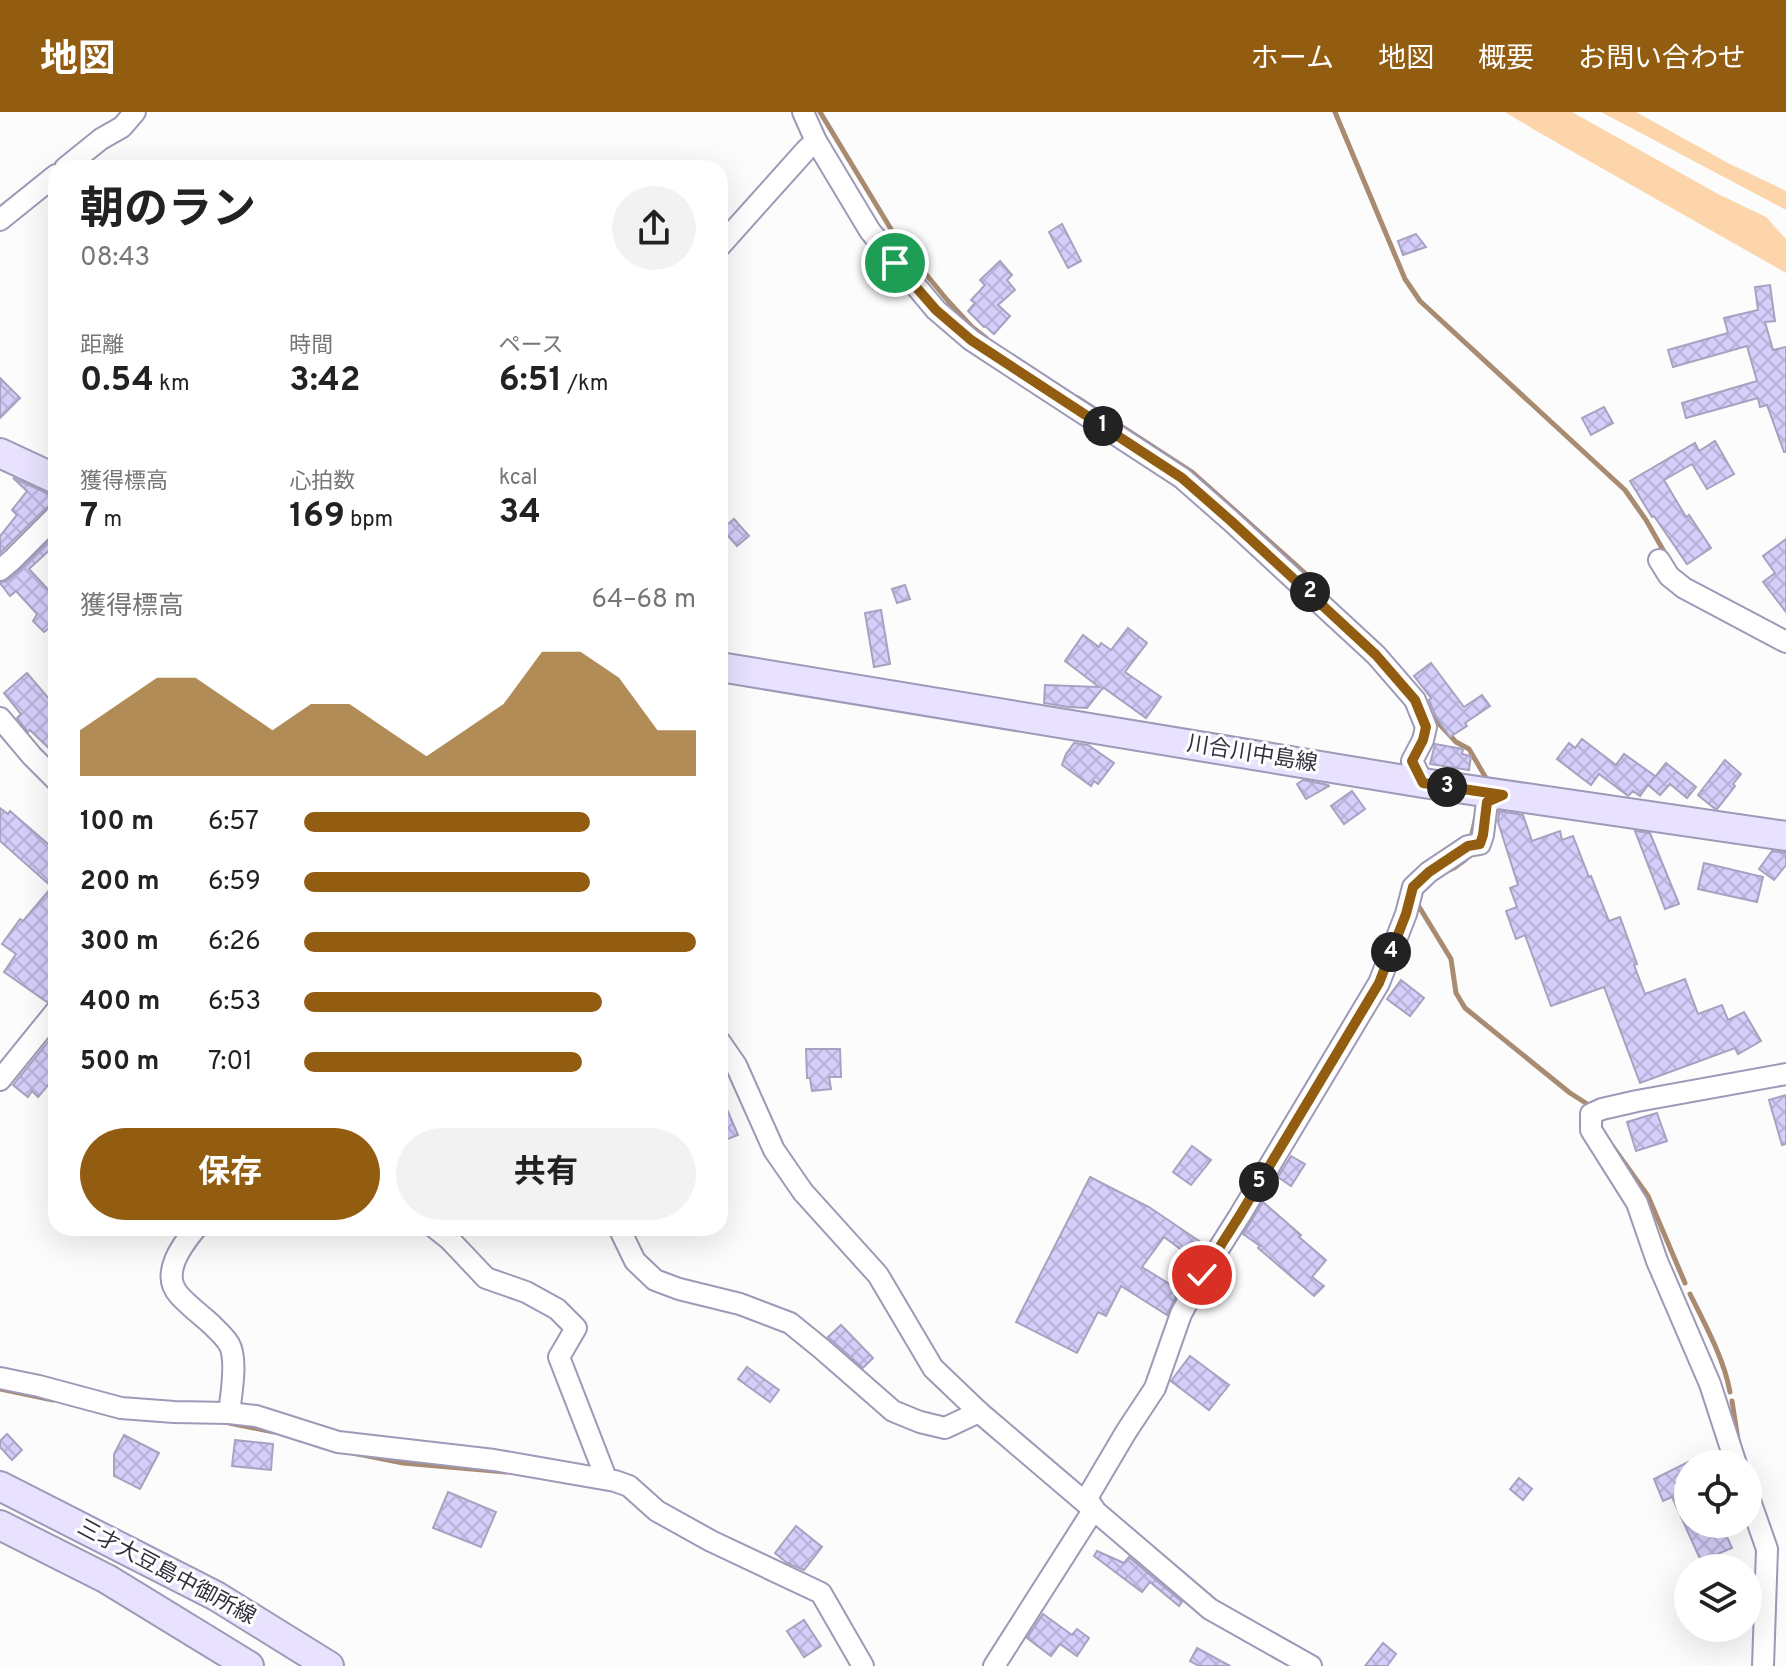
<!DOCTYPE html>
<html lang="ja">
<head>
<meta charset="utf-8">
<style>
	:root { --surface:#fff; --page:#f2f2f2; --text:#222; --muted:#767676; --accent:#925c11 }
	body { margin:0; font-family:Overpass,"Noto Sans JP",sans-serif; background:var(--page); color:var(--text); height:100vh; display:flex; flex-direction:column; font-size:30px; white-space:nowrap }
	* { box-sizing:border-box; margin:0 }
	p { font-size:26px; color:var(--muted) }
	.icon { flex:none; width:44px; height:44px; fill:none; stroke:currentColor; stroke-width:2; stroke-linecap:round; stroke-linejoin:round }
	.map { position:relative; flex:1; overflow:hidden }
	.panel { position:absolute; left:48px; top:48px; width:680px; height:1076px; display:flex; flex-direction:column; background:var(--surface); border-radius:24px; box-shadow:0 8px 32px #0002 }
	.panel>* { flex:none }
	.buttons { position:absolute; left:1674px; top:1338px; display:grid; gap:16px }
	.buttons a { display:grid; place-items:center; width:88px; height:88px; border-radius:50%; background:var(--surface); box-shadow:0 8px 32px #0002; font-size:40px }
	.pin { position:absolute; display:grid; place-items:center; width:68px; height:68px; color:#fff; margin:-34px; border:4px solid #fff; border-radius:50%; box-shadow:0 2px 8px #0007 }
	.km { position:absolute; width:40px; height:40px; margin:-20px; border-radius:50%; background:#222; color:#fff; font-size:22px; line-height:40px; text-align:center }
	.round { display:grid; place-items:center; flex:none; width:84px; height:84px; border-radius:42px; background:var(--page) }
	.head { display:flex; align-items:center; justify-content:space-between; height:136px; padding:0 32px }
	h1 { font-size:44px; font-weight:700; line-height:60px }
	.metrics { display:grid; grid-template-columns:repeat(3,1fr); gap:12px; height:136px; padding:8px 32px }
	.metrics div { display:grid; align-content:center }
	.metrics b { font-size:34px; font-weight:700 }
	.metrics small { font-size:22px; font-weight:400 }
	.metrics p { font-size:22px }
	.chart { height:224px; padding:16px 32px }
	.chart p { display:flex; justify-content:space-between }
	.chart svg { width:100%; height:144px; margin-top:8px; fill:var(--accent); opacity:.7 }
	.cta { display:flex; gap:16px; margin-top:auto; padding:16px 32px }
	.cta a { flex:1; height:92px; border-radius:48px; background:var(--accent); color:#fff; font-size:32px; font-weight:700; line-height:92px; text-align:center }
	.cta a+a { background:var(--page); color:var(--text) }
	ul { padding:0 32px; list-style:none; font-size:26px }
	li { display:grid; grid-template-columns:128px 96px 1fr; align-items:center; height:60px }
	li i { height:20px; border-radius:10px; background:var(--accent) }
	header { display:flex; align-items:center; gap:48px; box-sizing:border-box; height:112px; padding:0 40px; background:var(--accent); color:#fff }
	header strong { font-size:38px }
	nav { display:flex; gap:44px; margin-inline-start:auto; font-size:28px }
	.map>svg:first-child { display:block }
</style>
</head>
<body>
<header>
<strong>地図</strong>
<nav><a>ホーム</a><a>地図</a><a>概要</a><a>お問い合わせ</a></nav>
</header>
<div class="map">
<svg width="1786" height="1554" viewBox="0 0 1786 1554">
	<defs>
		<pattern id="building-cross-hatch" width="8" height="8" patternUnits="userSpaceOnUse" patternTransform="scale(2)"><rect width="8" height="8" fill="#d5cefa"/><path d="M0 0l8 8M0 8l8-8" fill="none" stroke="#b7b1d7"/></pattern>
	</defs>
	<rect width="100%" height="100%" fill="#fcfcfc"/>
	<!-- grass -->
	<g fill="#fdd5ab">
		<polygon points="1505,0 1572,0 1718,82 1766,105 1786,127 1786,161 1533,17"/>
		<polygon points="1601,0 1636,0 1728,51 1786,79 1786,98"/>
	</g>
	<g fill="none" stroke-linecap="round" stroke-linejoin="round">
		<!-- stream -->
		<g stroke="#a88b70" stroke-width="5">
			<polyline points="820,0 897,127 948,189 972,215 986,226"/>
			<polyline points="1335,0 1405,167 1420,189 1625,378 1646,408 1666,443"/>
			<polyline points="1078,286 1192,360 1306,462 1326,483"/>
			<polyline points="1430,602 1456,630 1469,637 1486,666"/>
			<polyline points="1472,722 1476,704"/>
			<polyline points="1447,759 1454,756 1465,748"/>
			<polyline points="1419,787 1418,793 1451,847 1456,881 1465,896 1570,981 1592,995"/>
			<polyline points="1613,1035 1648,1084 1685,1171"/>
			<path d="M1690 1182C1705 1212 1724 1247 1730 1280"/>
			<polyline points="0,1277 53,1288"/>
			<polyline points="1732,1289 1738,1328"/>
			<polyline points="229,1311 274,1320"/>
			<polyline points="353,1341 403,1351 506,1360"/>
		</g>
	</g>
	<!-- building -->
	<g fill="url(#building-cross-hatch)" stroke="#a6a2c0" stroke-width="2">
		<polygon points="1062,112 1081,149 1068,156 1049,120"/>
		<polygon points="1416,122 1426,135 1403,143 1398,129"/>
		<polygon points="1000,149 1012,163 1007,168 1015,178 998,193 1010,204 994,222 985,214 984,215 968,199 975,191 971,188 985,173 980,168"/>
		<polygon points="1770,173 1775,209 1765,210 1773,238 1786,235 1786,340 1784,340 1767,293 1760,295 1758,286 1686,306 1682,291 1757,269 1747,234 1673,255 1668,238 1728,221 1724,206 1758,198 1755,175"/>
		<polygon points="0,266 20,286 0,306"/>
		<polygon points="1604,295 1613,311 1591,323 1582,306"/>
		<polygon points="1715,329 1734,362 1707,377 1692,352 1664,368 1686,405 1689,403 1711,436 1687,452 1654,404 1652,405 1630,369 1695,331 1699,339"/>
		<polygon points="13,366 49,382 56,384 56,391 47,395 0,441 0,424 17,403 12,398 27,379"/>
		<polygon points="734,407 749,424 737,434 722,417"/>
		<polygon points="56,422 56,432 29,457 56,486 56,491 51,497 56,502 56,511 44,520 33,509 37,502 16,479 10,484 0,471 8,468 20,458"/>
		<polygon points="1786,427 1786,500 1763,470 1775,461 1763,444"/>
		<polygon points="905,473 910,487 897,491 892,477"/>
		<polygon points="881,498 890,552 874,555 865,501"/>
		<polygon points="1128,516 1147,531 1125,560 1161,585 1146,606 1104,576 1102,577 1087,596 1068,595 1044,591 1045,573 1099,575 1065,549 1083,523 1099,535 1101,531 1111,538"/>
		<polygon points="1431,551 1464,595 1482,583 1490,594 1465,611 1467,614 1450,625 1436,605 1429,588 1431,586 1414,564"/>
		<polygon points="27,561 56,595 56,650 53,646 56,643 30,618 28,620 17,606 21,602 4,581"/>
		<polygon points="1582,627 1616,653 1624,642 1655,664 1650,671 1666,651 1696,675 1687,686 1670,672 1660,683 1648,673 1640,684 1633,679 1628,684 1599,662 1591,673 1557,647 1569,631 1575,636"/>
		<polygon points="1074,631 1088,633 1114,651 1098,672 1094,669 1091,674 1062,653 1066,642"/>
		<polygon points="1435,632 1463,637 1462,642 1471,644 1469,658 1430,652"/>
		<polygon points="1725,648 1741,662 1733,672 1735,674 1717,697 1714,696 1698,683"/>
		<polygon points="1303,668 1328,673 1329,674 1306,687 1297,672"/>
		<polygon points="1352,679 1365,697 1344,712 1331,694"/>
		<polygon points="0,696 8,702 10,699 56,739 56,886 47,890 4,860 16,842 2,832 20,807 23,809 52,775 0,729"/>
		<polygon points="1499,699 1523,703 1532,729 1560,719 1562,728 1573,724 1589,765 1591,764 1609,809 1620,805 1637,852 1634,853 1645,882 1685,867 1698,902 1722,893 1728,908 1744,900 1761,929 1738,942 1735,936 1640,971 1604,875 1551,894 1525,823 1516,827 1506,799 1517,795 1510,776 1518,773 1498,710"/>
		<polygon points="1635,719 1650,721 1679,792 1665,797"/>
		<polygon points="1772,739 1786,741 1786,753 1774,768 1759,757"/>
		<polygon points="1704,751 1763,765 1757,790 1698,777"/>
		<polygon points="1401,868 1424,886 1410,904 1387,887"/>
		<polygon points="56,920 56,964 38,985 32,979 28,985 13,973"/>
		<polygon points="806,937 840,937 841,965 829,965 831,977 812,979 810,966 807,966"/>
		<polygon points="720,981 738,1023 720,1030"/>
		<polygon points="1786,983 1786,1032 1782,1033 1769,988"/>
		<polygon points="1657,1001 1667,1029 1636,1039 1627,1010"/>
		<polygon points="1192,1034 1211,1048 1191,1073 1173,1060"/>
		<polygon points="1291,1044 1305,1052 1291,1074 1278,1065"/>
		<polygon points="1090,1065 1149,1095 1205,1133 1194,1147 1164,1125 1142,1155 1179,1178 1167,1203 1121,1174 1106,1204 1098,1200 1077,1241 1016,1210"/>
		<polygon points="1263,1090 1301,1123 1299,1125 1326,1148 1312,1165 1324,1174 1314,1184 1258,1136 1260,1134 1243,1122"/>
		<polygon points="841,1213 873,1246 863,1256 828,1225"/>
		<polygon points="1190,1244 1229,1273 1209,1298 1171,1269"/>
		<polygon points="747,1255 779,1278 770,1290 738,1267"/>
		<polygon points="7,1322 22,1338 12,1348 0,1335 0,1329"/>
		<polygon points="124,1323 159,1341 140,1377 114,1364 114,1342"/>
		<polygon points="235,1328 273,1332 271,1358 232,1354"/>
		<polygon points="1688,1350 1688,1412 1721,1412 1732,1436 1701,1449 1672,1385 1663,1389 1654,1367"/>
		<polygon points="1519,1366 1532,1377 1523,1388 1510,1377"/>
		<polygon points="448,1380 496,1400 481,1435 433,1416"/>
		<polygon points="796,1414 822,1435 804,1458 787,1451 775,1441"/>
		<polygon points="1097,1439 1124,1451 1129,1445 1182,1490 1179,1494 1150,1470 1142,1480 1094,1444"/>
		<polygon points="1043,1502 1072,1523 1077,1517 1089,1526 1077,1544 1060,1532 1051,1544 1027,1526"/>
		<polygon points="804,1508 821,1534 804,1545 787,1519"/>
		<polygon points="1383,1531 1396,1542 1387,1554 1365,1554"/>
		<polygon points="1197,1536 1230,1554 1199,1554 1190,1549"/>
	</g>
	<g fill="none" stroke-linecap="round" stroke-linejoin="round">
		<!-- minor casing -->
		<g stroke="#9e99b7" stroke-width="24">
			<g id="minor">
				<polyline points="803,0 816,29 870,119 936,198 971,228 1182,366 1231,409 1376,543 1415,588 1426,615 1423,628 1412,649 1423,671"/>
				<polyline points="65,56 101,27 122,15 135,0"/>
				<polyline points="0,108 56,63"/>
				<polyline points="720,134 806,38 816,29"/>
				<polyline points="1659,448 1669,464 1684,476 1786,530"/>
				<polyline points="0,458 12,448 56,404"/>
				<polyline points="0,606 32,644 56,668"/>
				<polyline points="720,930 736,953 774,1038 803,1080 878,1163 933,1256 979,1300 1210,1497 1311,1554"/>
				<polyline points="0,968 56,899"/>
				<path d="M196 1116C182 1133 160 1162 179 1183 189 1194 201 1203 212 1213 218 1219 225 1225 229 1232 238 1247 231 1283 229 1301"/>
				<polyline points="435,1116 450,1128 486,1166 526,1180 557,1197 576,1216 559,1245 606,1366"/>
				<polyline points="619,1116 635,1149 655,1168 679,1177 740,1192 790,1211 822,1237 893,1299 920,1310 945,1316 979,1300"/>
				<polyline points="0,1266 39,1274 121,1296 174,1300 229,1301 256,1304 338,1330 494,1348 615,1369 629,1374 657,1399 711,1429 821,1481 863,1554"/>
				<polyline points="1736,1352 1710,1272 1657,1149 1637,1091 1591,1018 1591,1002 1602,997 1637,989 1786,962"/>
				<polyline points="1748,1383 1767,1437 1763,1554"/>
				<polyline points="1094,1397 1087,1386 1126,1320 1155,1276 1181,1202 1202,1163 1240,1103 1379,871 1406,802 1413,775 1429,760 1468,734 1480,732 1483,723 1487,690 1503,683"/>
				<polyline points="994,1554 1094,1397"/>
			</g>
		</g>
		<!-- secondary casing -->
		<g stroke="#9e99b7" stroke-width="32">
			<g id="secondary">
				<polyline points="0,341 56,367"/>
				<polyline points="720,555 1423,671 1786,724"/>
				<polyline points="0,1374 216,1484 329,1554"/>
				<polyline points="0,1413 107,1467 249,1554"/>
			</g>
		</g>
		<!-- minor -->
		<use href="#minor" stroke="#fff" stroke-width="20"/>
		<!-- secondary -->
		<use href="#secondary" stroke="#e8e2fe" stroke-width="28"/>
	</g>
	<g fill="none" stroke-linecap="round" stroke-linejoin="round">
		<!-- route casing -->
		<g stroke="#fff" stroke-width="16">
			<polyline id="route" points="895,151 936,198 971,228 1182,366 1231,409 1376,543 1415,588 1426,615 1423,628 1412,649 1423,671 1503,683 1487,690 1483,723 1480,732 1468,734 1429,760 1413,775 1406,802 1379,871 1240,1103 1202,1163"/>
		</g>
		<!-- route -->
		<use href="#route" stroke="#925c11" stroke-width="10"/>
	</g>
	<g text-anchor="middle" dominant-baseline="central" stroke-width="6" stroke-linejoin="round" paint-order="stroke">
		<!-- street labels -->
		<g font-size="22" fill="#33313e" stroke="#fff">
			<text transform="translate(1252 643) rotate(9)">川合川中島線</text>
			<text transform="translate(166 1461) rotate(28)">三才大豆島中御所線</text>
		</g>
	</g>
</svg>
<div class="buttons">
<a><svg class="icon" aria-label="locate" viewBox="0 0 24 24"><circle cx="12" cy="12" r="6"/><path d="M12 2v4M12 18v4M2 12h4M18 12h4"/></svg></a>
<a><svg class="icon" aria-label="layers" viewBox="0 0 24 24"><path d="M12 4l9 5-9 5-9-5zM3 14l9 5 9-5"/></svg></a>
</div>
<div class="pin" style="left:895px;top:151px;background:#1e9e55"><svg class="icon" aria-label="arrive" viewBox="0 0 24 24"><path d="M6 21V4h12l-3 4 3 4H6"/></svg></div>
<div class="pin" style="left:1202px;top:1163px;background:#d93025"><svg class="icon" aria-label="check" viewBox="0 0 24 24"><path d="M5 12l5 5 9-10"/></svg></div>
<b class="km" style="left:1103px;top:314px">1</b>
<b class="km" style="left:1310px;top:480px">2</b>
<b class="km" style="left:1447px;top:675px">3</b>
<b class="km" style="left:1391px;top:840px">4</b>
<b class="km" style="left:1259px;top:1070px">5</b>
<section class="panel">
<div class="head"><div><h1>朝のラン</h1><p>08:43</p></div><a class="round"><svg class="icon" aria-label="share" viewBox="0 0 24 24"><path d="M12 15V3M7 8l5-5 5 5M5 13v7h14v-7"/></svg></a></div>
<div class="metrics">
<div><p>距離</p><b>0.54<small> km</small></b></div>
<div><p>時間</p><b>3:42</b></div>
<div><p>ペース</p><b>6:51<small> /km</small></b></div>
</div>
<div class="metrics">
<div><p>獲得標高</p><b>7<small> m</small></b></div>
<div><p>心拍数</p><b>169<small> bpm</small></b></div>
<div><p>kcal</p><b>34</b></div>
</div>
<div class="chart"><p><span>獲得標高</span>64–68 m</p>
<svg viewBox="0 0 160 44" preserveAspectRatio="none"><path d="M0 44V30L10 22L20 14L30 14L40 22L50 30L60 22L70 22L80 30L90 38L100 30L110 22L120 6L130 6L140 14L150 30L160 30V44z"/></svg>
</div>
<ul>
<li><b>100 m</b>6:57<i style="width:73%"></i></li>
<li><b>200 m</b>6:59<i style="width:73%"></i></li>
<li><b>300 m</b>6:26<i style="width:100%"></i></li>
<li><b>400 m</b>6:53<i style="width:76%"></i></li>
<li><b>500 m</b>7:01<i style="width:71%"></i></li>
</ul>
<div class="cta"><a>保存</a><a>共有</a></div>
</section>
</div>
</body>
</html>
